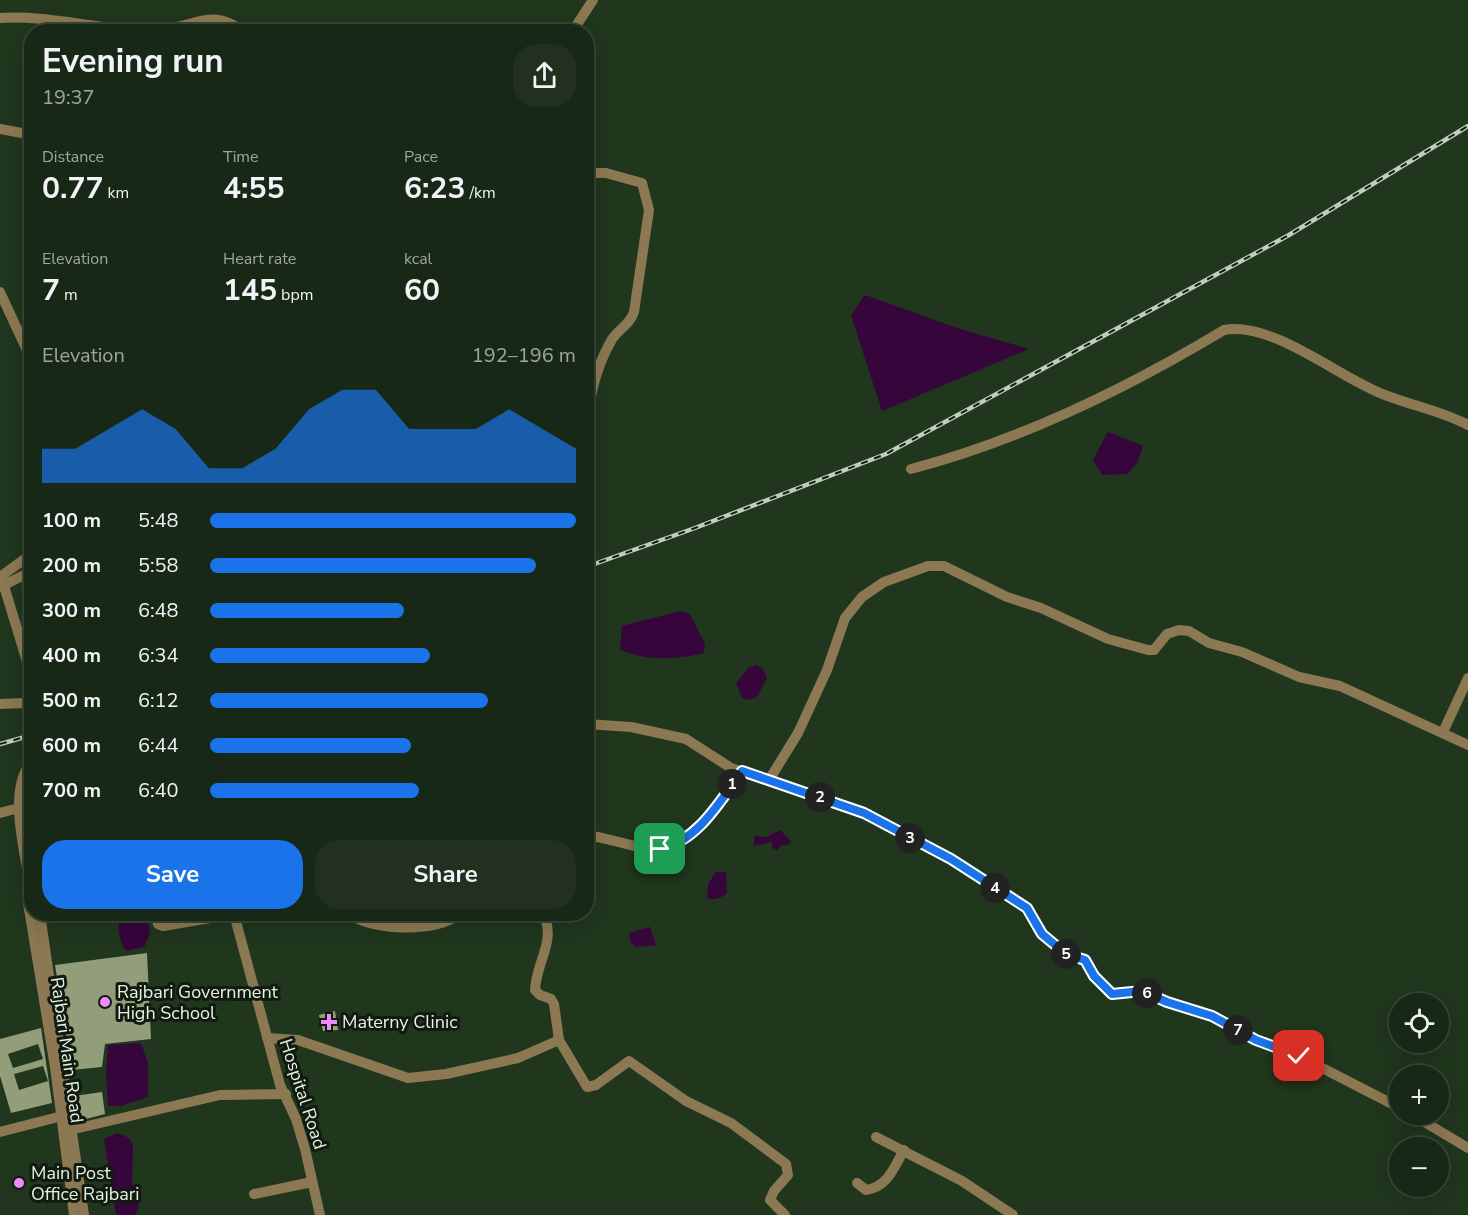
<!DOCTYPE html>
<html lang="en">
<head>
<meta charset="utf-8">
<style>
	:root { --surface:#182816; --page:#21301f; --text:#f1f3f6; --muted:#9fa6a1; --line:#364435; --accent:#1a73e8 }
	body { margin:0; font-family:"Nunito Sans",sans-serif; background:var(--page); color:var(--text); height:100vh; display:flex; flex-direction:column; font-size:22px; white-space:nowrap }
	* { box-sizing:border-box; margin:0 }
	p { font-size:20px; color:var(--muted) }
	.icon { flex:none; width:33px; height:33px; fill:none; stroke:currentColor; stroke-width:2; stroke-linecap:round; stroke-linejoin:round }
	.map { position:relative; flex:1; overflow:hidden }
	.side { position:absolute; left:24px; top:24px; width:570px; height:897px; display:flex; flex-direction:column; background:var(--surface); border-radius:24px; box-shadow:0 6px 24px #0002,0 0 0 2px var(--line) }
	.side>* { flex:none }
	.controls { position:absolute; left:1389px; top:993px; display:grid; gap:12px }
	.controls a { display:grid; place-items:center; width:60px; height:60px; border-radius:50%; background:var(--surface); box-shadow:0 6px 24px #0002,0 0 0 2px var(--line); font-size:30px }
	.pin { position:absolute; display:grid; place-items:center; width:51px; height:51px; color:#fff; margin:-26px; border-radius:12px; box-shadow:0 3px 9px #0006 }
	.km { position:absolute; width:30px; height:30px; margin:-15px; border-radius:50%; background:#222; color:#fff; font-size:16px; line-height:30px; text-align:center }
	.round { display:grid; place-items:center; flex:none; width:63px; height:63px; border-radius:24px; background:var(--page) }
	.summary { display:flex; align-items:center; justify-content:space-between; height:102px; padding:0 18px }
	h1 { font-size:33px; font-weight:700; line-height:45px }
	.figures { display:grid; grid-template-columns:repeat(3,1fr); gap:9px; height:102px; padding:6px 18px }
	.figures div { display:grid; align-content:center }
	.figures b { font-size:30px; font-weight:700 }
	.figures small { font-size:16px; font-weight:400 }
	.figures p { font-size:16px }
	.chart { height:168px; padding:12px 18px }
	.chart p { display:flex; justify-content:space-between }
	.chart svg { width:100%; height:108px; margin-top:6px; fill:var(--accent); opacity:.7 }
	.action { display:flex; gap:12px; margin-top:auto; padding:12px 18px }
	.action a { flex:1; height:69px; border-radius:24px; background:var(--accent); color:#fff; font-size:24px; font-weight:700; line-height:69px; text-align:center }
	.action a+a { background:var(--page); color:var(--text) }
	ul { padding:0 18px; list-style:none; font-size:20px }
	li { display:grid; grid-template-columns:96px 72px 1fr; align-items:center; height:45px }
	li i { height:15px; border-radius:8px; background:var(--accent) }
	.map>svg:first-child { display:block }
</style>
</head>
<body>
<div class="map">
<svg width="1468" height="1215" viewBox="0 0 1468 1215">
	<rect width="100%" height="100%" fill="#20361d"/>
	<!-- water -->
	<g fill="#35053c">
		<polygon points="865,295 960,329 1029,349 882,411 851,315"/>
		<polygon points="1108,432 1143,446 1137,463 1127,474 1102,475 1093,460"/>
		<path d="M681 611 690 614 705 644 704 653C679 659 644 662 620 649L622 626Z"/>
		<polygon points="756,665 763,669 767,678 757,697 749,700 742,698 736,683 749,667"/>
		<polygon points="780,830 791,841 788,845 782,845 777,850 772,848 772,842 754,846 754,836 766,837"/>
		<path d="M716 872H726L727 893C721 898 715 901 707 898L708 884Z"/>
		<path d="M119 914H147L150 933 144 947 126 951C118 941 118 926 119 914Z"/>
		<polygon points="650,927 656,945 637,947 631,943 629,933"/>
		<polygon points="141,1043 148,1063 148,1097 121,1106 108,1106 106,1074 108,1045"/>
		<polygon points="117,1133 129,1138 133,1144 132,1182 139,1207 135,1215 116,1215 104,1139"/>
	</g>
	<!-- building -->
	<g fill="#929d7a" fill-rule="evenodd">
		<polygon points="147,953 151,1039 105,1044 102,1067 72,1070 55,965"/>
		<polygon points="335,1011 338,1030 323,1031 319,1015"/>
		<path d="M41 1028 52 1103 11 1113 0 1076V1039ZM38 1044 43 1059 13 1068 8 1054ZM43 1066 48 1081 19 1090 14 1074Z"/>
		<polygon points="102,1092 105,1114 78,1121 74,1096"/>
	</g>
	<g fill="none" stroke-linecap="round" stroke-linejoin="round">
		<!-- minor -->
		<g stroke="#8c7852" stroke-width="10">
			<path d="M0 18C54 14 114 35 166 29 198 25 213 8 244 32"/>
			<polyline points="572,32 593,0"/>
			<polyline points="0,129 32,135"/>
			<path d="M586 173H606L642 183 649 210 634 312C630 325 617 330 611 341 595 369 589 398 586 429"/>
			<polyline points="0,292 32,361"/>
			<path d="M911 469C1022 440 1126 389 1224 330 1273 321 1339 378 1385 395 1413 406 1442 411 1468 425"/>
			<polyline points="1,576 32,678"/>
			<polyline points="0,577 26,558 32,558"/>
			<polyline points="0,587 32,571"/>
			<polyline points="0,704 24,703 32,707"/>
			<polyline points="586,724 631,727 686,739 731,768 864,812 951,859 1027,908 1042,934 1066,954 1085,960 1093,976 1112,994 1142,991 1167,1002 1212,1016 1256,1040 1299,1056 1400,1108"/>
			<polyline points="1443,732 1468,678"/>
			<path d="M32 761C6 791 26 854 31 891L28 903 55 1067 74 1215"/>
			<polyline points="769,780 798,733 827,670 845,618 862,597 884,582 928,566 944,566 1007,597 1041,608 1108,639 1148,650 1154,650 1167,634 1179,630 1189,631 1209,643 1242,652 1299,677 1340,686 1468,745"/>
			<polyline points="0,813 19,808"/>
			<path d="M586 835C608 838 629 846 650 849 689 854 722 797 742 771"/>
			<polyline points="40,914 84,1215"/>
			<polyline points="155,914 158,924 163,926 234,914"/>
			<polyline points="234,914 280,1085 296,1119 305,1149 320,1215"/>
			<path d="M349 914C374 931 434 933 460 914"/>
			<path d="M543 914C557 940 536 962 535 990L540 995 551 999 554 1004 559 1040"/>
			<polyline points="267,1038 298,1040 408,1078 446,1074 518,1058 559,1040 587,1087 596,1085 629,1061 686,1101 731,1123 786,1164 788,1175 774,1191 770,1200 785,1215"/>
			<polyline points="1411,1114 1468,1148"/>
			<polyline points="66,1131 220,1095 286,1094"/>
			<polyline points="0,1132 66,1115"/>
			<polyline points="876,1137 962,1181 1013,1215"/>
			<path d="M857 1183 866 1190C888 1187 894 1167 904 1150"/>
			<polyline points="254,1194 312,1182"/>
		</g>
		<!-- rail casing -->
		<g stroke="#bfcebd" stroke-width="4.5">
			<g id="rail">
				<polyline points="586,567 695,528 886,454 1289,235 1468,126"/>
				<polyline points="0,744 32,735"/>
			</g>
		</g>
		<!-- rail -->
		<use href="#rail" stroke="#111a0f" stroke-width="2" stroke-dasharray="7" stroke-linecap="butt"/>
	</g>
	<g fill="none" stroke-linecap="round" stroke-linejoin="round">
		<!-- route casing -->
		<g stroke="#fff" stroke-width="12">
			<path id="route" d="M660 849C698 841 721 800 742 771L864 813 951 859 1027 908 1042 934 1066 954 1085 960 1094 976 1112 994 1142 991 1167 1002 1212 1016 1256 1040 1299 1056"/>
		</g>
		<!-- route -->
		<use href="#route" stroke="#1a73e8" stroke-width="8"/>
	</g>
	<!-- markers -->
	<g fill="#ec8cfb" stroke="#111a0f" stroke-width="2">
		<circle cx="105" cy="1002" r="6"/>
		<path d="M326 1013h6v6h6v6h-6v6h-6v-6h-6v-6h6z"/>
		<circle cx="19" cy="1183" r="6"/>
	</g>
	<g text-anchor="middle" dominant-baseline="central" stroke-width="6" stroke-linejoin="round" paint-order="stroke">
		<!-- poi labels -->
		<g font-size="18" fill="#e5f2e3" stroke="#111a0f" text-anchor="start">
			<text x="117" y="992">Rajbari Government<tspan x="117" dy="21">High School</tspan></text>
			<text x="342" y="1022">Materny Clinic</text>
			<text x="31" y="1173">Main Post<tspan x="31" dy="21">Office Rajbari</tspan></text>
		</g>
		<!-- street labels -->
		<g font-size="18" fill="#e5f2e3" stroke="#111a0f">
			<text transform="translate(67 1050) rotate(82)">Rajbari Main Road</text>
			<text transform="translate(303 1094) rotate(72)">Hospital Road</text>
		</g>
	</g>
</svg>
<div class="controls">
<a><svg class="icon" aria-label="locate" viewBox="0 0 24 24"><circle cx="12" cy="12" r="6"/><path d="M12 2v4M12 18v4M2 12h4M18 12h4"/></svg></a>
<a>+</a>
<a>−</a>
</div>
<div class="pin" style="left:660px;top:849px;background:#1e9e55"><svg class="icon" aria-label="arrive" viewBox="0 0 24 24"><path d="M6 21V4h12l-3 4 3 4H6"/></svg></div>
<div class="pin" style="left:1299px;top:1056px;background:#d93025"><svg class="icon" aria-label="check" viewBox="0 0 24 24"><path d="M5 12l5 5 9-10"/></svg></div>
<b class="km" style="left:732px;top:784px">1</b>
<b class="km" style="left:820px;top:797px">2</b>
<b class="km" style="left:910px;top:838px">3</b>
<b class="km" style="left:995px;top:888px">4</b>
<b class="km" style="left:1066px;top:954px">5</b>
<b class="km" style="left:1147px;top:993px">6</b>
<b class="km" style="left:1238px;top:1030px">7</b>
<section class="side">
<div class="summary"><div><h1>Evening run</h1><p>19:37</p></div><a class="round"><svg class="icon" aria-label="share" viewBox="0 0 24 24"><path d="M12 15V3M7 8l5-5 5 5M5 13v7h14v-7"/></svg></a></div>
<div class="figures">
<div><p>Distance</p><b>0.77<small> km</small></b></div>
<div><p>Time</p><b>4:55</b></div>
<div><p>Pace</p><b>6:23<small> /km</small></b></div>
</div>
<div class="figures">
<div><p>Elevation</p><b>7<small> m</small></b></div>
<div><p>Heart rate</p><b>145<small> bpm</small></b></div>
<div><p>kcal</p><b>60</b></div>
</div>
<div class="chart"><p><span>Elevation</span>192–196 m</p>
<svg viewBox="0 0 160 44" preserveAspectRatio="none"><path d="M0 44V30L10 30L20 22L30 14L40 22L50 38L60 38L70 30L80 14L90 6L100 6L110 22L120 22L130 22L140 14L150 22L160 30V44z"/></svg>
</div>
<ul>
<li><b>100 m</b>5:48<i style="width:100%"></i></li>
<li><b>200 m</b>5:58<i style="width:89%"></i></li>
<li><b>300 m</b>6:48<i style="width:53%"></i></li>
<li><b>400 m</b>6:34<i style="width:60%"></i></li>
<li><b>500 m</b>6:12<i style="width:76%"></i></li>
<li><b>600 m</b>6:44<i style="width:55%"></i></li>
<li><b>700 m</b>6:40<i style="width:57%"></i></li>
</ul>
<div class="action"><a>Save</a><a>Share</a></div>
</section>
</div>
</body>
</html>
